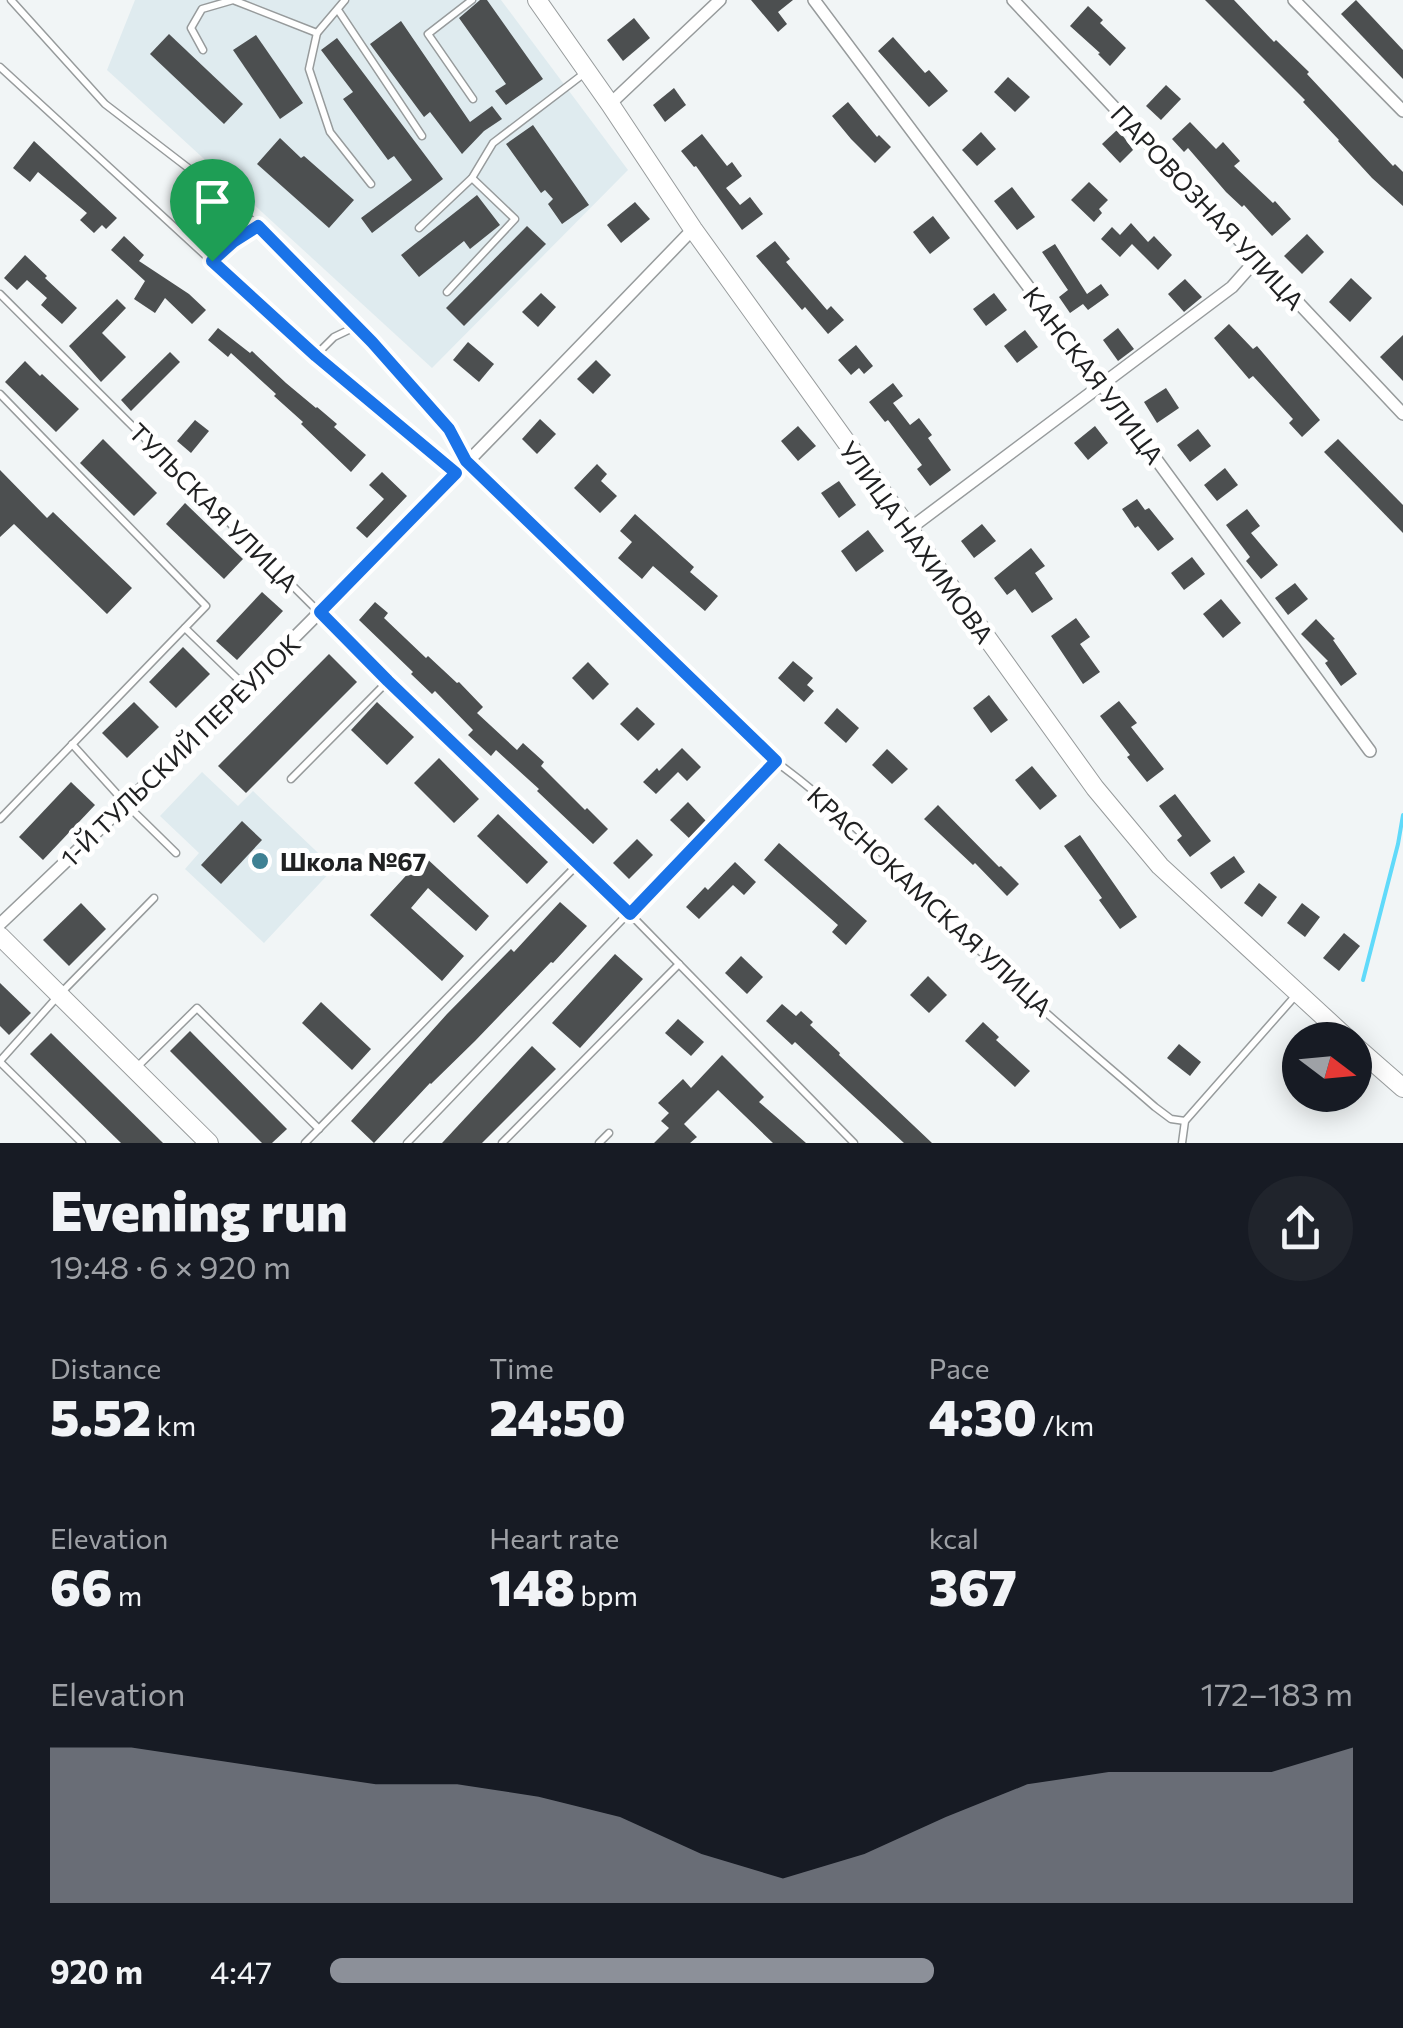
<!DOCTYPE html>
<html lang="en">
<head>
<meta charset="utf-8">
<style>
	:root { --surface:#171b24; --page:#20242c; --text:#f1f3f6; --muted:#9ea1a6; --accent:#8c9099 }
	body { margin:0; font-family:Commissioner,sans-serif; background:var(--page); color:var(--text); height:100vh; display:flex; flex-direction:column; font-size:38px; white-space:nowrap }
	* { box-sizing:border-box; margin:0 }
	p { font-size:32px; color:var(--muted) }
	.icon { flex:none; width:55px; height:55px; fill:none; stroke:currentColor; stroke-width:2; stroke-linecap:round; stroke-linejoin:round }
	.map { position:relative; height:1143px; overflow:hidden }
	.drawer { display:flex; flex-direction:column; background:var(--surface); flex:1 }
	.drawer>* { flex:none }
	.needle { width:65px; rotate:106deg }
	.buttons { position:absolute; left:1282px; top:1022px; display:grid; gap:20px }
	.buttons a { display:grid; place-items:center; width:90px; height:90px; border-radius:50%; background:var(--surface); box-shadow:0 5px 25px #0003; font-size:50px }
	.pin { position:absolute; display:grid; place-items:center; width:85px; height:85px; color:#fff; margin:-102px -42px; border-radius:50% 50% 50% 0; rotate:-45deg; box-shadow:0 0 10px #0007 }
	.pin .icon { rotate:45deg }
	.round { display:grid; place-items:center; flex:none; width:105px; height:105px; border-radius:52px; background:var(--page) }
	.headline { display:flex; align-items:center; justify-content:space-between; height:170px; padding:0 50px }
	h1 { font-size:55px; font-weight:800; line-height:75px }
	.metrics { display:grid; grid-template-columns:repeat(3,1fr); gap:15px; height:170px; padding:10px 50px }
	.metrics div { display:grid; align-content:center }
	.metrics b { font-size:50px; font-weight:800 }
	.metrics small { font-size:28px; font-weight:400 }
	.metrics p { font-size:28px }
	.chart { height:280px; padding:20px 50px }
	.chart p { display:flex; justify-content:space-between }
	.chart svg { width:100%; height:180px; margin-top:10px; fill:var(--accent); opacity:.7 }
	ul { padding:0 50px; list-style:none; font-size:32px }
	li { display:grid; grid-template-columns:160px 120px 1fr; align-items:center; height:75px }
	li i { height:25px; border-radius:12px; background:var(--accent) }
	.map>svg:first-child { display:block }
</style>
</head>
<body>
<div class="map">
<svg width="1403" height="1143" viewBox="0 0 1403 1143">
	<rect width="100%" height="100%" fill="#f1f5f6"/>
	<!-- built -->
	<g fill="#dfebef">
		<polygon points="135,0 501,0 628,170 432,368 107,70"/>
		<polygon points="202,772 238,806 253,791 334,868 264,943 185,869 199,853 160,816"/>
	</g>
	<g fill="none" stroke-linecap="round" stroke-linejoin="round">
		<!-- stream -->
		<polyline stroke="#60dafa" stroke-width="4" points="1363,980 1398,844 1403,815"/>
	</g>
	<!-- building -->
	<g fill="#4c4f50">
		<polygon points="480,0 487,0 543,79 506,105 495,91 506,84 459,18"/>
		<polygon points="751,0 793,0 778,12 787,24 778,32"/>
		<polygon points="1205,0 1234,0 1274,42 1276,40 1309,72 1307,74 1393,166 1395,164 1403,172 1403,206 1372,178 1338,141 1339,140 1303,102 1305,100"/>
		<polygon points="1356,0 1403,50 1403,79 1341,14"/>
		<polygon points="1088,6 1103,20 1100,23 1126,48 1110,66 1098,54 1100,53 1070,26"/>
		<polygon points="634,18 650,38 623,61 607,40"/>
		<polygon points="401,21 470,122 492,106 502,119 484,131 462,154 430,112 424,117 370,44"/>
		<polygon points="169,34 243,104 224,124 150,54"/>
		<polygon points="256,35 303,103 280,119 233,50"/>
		<polygon points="893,37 925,73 929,70 948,91 929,107 878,51"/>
		<polygon points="337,38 443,179 372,233 361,218 412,180 394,156 388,160 343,99 353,92 321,50"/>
		<polygon points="1008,77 1030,97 1015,112 994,92"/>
		<polygon points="1166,85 1181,99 1161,120 1146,106"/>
		<polygon points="674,88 686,105 665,122 653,105"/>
		<polygon points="848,102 877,137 879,135 891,147 875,163 851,139 832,116"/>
		<polygon points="1190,122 1216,149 1223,142 1240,161 1234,166 1273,203 1275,201 1291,219 1272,236 1244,205 1242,207 1226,192 1188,148 1184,152 1172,139"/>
		<polygon points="533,125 589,205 562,224 548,204 553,199 545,190 541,193 506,144"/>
		<polygon points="1118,129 1133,150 1120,163 1102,144"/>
		<polygon points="981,132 996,149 977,166 962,150"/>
		<polygon points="702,134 727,166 732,162 742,176 726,188 740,205 750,197 763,214 742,230 696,166 694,167 681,151"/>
		<polygon points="280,138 301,158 304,156 354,200 329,228 257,164"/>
		<polygon points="34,141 117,218 106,229 102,225 94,233 80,220 87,213 38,172 30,182 13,168"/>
		<polygon points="1089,182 1108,200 1099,209 1102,213 1094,222 1071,200"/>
		<polygon points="1012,187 1035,217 1017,230 994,201"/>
		<polygon points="477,195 500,225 470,249 464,241 419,277 401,255"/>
		<polygon points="635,202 650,219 621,243 607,225"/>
		<polygon points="933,216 950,238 930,254 913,232"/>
		<polygon points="1131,223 1148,242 1154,236 1172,255 1158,270 1132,244 1120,257 1101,239 1112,227 1120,235"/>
		<polygon points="527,226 546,244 464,326 446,308"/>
		<polygon points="1307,234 1324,252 1302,274 1284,256"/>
		<polygon points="124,236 144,255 139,261 189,294 206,310 192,324 165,298 155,313 134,299 145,281 111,250"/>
		<polygon points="775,241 790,259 786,262 827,310 831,306 844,320 828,334 805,307 802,310 756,256"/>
		<polygon points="1055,244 1087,294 1101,284 1109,295 1088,310 1083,304 1070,313 1059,297 1068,290 1042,252"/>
		<polygon points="25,255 47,276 45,278 77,308 62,324 41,305 47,298 27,280 17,290 4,278"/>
		<polygon points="1351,278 1372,298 1350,322 1329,302"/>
		<polygon points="1185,279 1202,297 1184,312 1168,294"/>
		<polygon points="541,293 556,307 538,327 522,312"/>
		<polygon points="994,293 1007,310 986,326 973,309"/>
		<polygon points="117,299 126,308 102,333 126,357 101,382 69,346"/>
		<polygon points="1229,324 1253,349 1257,346 1320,420 1302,437 1289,423 1293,419 1253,376 1249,379 1214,338"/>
		<polygon points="218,328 250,353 252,351 286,383 316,408 317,407 337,424 334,427 366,455 351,472 301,424 303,422 274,396 276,394 231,353 228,357 208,340"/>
		<polygon points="1118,328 1134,349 1118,361 1103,340"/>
		<polygon points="1025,330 1038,347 1017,363 1004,346"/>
		<polygon points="1403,335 1403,381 1380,357"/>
		<polygon points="468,342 494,364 479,382 453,360"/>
		<polygon points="856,345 873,366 864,374 859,368 851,375 838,360"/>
		<polygon points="170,352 180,362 131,411 121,400"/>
		<polygon points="596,360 611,375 593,394 577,379"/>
		<polygon points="25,361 40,376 42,374 79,409 56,432 5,382"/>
		<polygon points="893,383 903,396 893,403 910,425 919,418 932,435 928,438 951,470 930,486 917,469 922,465 888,420 885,422 869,402"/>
		<polygon points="1166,388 1179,408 1157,423 1144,402"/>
		<polygon points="540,419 556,434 537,454 522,439"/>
		<polygon points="195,420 209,431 191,453 177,441"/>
		<polygon points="798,426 816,446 798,461 781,441"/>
		<polygon points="1095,426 1108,443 1088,460 1074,443"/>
		<polygon points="1198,429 1211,446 1190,462 1177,445"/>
		<polygon points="103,439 157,493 134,516 80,463"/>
		<polygon points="1338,439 1403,505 1403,533 1324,452"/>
		<polygon points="597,464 607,474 601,481 617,496 600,513 574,488"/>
		<polygon points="1225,468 1238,485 1217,501 1204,485"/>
		<polygon points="0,470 47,518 53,512 132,588 107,614 14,524 0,537"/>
		<polygon points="382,472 407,496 367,538 356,528 384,499 369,485"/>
		<polygon points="839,481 856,505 839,518 821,493"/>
		<polygon points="1137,499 1145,510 1149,508 1174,539 1158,551 1138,526 1135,528 1122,509"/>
		<polygon points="185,503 243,559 224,579 166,524"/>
		<polygon points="1247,509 1260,526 1251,533 1278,565 1261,579 1246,561 1250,557 1226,525"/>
		<polygon points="635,514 694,567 690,572 718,596 705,611 653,566 642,579 618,558 632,542 620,531"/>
		<polygon points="982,524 996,541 974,558 961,541"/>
		<polygon points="868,530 884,551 856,572 841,551"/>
		<polygon points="1031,548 1045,566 1035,573 1053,599 1032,613 1015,589 1007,595 994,578"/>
		<polygon points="1192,557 1205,574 1184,590 1171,573"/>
		<polygon points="1295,583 1308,599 1288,615 1275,598"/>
		<polygon points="262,592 283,611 237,660 216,641"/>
		<polygon points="1221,599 1241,623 1223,638 1203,614"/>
		<polygon points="375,602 388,613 384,618 426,658 428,656 457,683 459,682 483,707 477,713 517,750 523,743 544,762 541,766 585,810 587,808 608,829 593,844 537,791 539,789 496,750 491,756 468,735 473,730 435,691 432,694 411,674 413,672 359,620"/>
		<polygon points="1076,618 1090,637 1080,644 1100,672 1083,684 1051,636"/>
		<polygon points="1316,619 1335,639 1333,640 1357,674 1341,686 1325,663 1328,661 1301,634"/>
		<polygon points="183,647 210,674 176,708 149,682"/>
		<polygon points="329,654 357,682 246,793 218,766"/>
		<polygon points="793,661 813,678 807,685 814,691 804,702 778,678"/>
		<polygon points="588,662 609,684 593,700 572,678"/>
		<polygon points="989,695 1008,720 991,733 973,708"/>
		<polygon points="1119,701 1137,723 1131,727 1164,769 1147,782 1127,757 1130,755 1100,716"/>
		<polygon points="134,702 159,727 127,758 102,733"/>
		<polygon points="377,702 414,737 387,765 351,730"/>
		<polygon points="637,707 655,724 638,741 620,724"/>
		<polygon points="837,708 859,728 846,743 824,723"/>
		<polygon points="682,748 701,767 687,781 678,772 656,794 643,782 657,768 659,771"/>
		<polygon points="887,749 908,769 892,784 872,765"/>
		<polygon points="439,758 479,799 454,823 414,783"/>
		<polygon points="1032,766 1057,796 1040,810 1015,780"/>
		<polygon points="71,782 95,805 43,860 19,837"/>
		<polygon points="1175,794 1211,841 1190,857 1177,840 1182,836 1159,806"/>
		<polygon points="688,802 707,822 690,839 670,820"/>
		<polygon points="938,805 999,867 1001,866 1019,884 1007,896 975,863 973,865 924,819"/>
		<polygon points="498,814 548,862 527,884 477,836"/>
		<polygon points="242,821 262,840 221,884 201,865"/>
		<polygon points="1080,835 1137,917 1120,929 1099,900 1102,898 1064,846"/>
		<polygon points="637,839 653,855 629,879 613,863"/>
		<polygon points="779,843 867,921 846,945 832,932 838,925 764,860"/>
		<polygon points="424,856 489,916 476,931 428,888 411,908 464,956 442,981 370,915"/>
		<polygon points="1234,856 1245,872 1221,889 1210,873"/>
		<polygon points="735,862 756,882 744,895 733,885 699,919 686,907 705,887 708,890"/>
		<polygon points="1259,883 1277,897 1262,917 1244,903"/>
		<polygon points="560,902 587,926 553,963 551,962 475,1041 431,1084 430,1083 374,1143 351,1121 447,1014 511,949 514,952"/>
		<polygon points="81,903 106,929 69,966 43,940"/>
		<polygon points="1302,903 1320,917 1305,937 1287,923"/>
		<polygon points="1344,933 1360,946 1339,971 1323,958"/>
		<polygon points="615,954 643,979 580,1048 552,1023"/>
		<polygon points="741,956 763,977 747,994 725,973"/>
		<polygon points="928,976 947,995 929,1013 910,995"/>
		<polygon points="0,983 31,1013 9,1035 0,1026"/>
		<polygon points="321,1002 371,1049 352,1070 302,1023"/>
		<polygon points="782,1004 796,1016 801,1011 813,1022 810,1025 840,1053 839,1055 932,1143 904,1143 795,1042 792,1045 766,1021"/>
		<polygon points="678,1019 704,1042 691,1056 665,1033"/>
		<polygon points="983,1022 999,1037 996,1040 1030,1071 1015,1087 965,1041"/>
		<polygon points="190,1031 287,1129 272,1143 262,1143 170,1051"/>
		<polygon points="51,1033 163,1143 121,1143 30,1054"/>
		<polygon points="1179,1044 1201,1062 1190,1076 1167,1058"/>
		<polygon points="532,1046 556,1069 482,1143 442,1143"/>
		<polygon points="722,1055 764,1097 759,1102 806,1143 773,1143 718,1090 684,1124 697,1137 690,1143 654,1143 669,1128 661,1121 669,1113 658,1103 683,1079 691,1088"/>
	</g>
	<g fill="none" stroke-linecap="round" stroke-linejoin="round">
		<!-- lane casing -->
		<g stroke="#979b9c" stroke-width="9">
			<g id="lane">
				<path d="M11 0 105 104 235 204 357 326 449 429 467 461 775 761C863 825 932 907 1011 981 1057 1024 1107 1065 1155 1107L1171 1119 1185 1121"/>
				<polyline points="472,0 428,34 473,99"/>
				<polyline points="338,10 422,136"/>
				<polyline points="317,33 309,69 330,132 371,184"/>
				<polyline points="203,50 191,28 202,9 233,0 317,33 345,0"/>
				<polyline points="0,67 315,356 456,473"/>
				<polyline points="419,228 472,178 493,143 586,72"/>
				<polyline points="212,261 233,242 258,227"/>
				<polyline points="447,292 515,219 472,178"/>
				<polyline points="0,294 388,681 630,914 854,1143"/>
				<polyline points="315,356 334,337 357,326"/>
				<polyline points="0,394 206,606 0,819"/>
				<polyline points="185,628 245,686"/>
				<polyline points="72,744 127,805 176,853"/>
				<polyline points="291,779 388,681"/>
				<polyline points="0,1061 59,995 154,898"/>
				<polyline points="0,1062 82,1143"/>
				<polyline points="135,1069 197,1008 319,1129"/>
				<polyline points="305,1143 578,864"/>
				<polyline points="407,1143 775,761"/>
				<polyline points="502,1143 679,964"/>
				<polyline points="599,1143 609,1133"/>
				<polyline points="1182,1143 1185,1121 1296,995"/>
			</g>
		</g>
		<!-- street casing -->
		<g stroke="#979b9c" stroke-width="14">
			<g id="street">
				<polyline points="814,0 1101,384 1370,751"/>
				<polyline points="1013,0 1403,414"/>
				<polyline points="1294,0 1403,111"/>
				<polyline points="610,104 720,0"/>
				<polyline points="908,530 1232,287 1256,260"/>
				<path d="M0 924C238 700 466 465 693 229"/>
			</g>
		</g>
		<!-- secondary casing -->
		<g stroke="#979b9c" stroke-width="20">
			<polyline id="secondary" points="0,936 209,1143"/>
		</g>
		<!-- primary casing -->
		<g stroke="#979b9c" stroke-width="20">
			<g id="primary">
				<polyline points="537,0 610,104 693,229 1095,788 1160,866 1349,1040"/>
				<polyline points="1355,1046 1403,1088"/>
			</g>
		</g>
		<!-- lane -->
		<use href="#lane" stroke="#fff" stroke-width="6"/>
		<!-- street -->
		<use href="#street" stroke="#fff" stroke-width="11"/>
		<!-- secondary -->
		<use href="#secondary" stroke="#fff" stroke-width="18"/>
		<!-- primary -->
		<use href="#primary" stroke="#fff" stroke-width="18"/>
	</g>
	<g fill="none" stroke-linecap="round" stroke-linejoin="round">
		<!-- route casing -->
		<g stroke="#fff" stroke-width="20">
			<polygon id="route" points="258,226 372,342 449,429 466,461 776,761 630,914 388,681 320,612 456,473 316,356 212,261 233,242"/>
		</g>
		<!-- route -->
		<use href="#route" stroke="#1a73e8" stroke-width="12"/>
	</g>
	<!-- markers -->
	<circle fill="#3f8193" stroke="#fff" stroke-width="4" cx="260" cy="861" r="10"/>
	<g text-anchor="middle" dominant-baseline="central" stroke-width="10" stroke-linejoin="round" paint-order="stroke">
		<!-- street labels -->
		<g font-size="25" fill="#202122" stroke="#fff">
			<text transform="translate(1208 207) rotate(47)">ПАРОВОЗНАЯ УЛИЦА</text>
			<text transform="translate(1094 375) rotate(53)">КАНСКАЯ УЛИЦА</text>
			<text transform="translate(214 507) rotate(45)">ТУЛЬСКАЯ УЛИЦА</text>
			<text transform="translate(917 542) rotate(54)">УЛИЦА НАХИМОВА</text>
			<text transform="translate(180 750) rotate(-44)">1-Й ТУЛЬСКИЙ ПЕРЕУЛОК</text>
			<text transform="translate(930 901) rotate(43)">КРАСНОКАМСКАЯ УЛИЦА</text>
		</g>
		<!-- poi labels -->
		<g font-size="25" font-weight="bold" fill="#202122" stroke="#fff" text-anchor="start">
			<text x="280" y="861">Школа №67</text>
		</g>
	</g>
</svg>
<div class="buttons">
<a><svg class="needle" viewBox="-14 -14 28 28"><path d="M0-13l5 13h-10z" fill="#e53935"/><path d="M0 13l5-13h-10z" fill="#9ea1a6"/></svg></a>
</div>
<div class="pin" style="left:212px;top:261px;background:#1e9e55"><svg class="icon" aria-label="arrive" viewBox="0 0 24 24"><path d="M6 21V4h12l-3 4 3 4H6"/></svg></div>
</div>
<section class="drawer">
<div class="headline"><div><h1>Evening run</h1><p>19:48 · 6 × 920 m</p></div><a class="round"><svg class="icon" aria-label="share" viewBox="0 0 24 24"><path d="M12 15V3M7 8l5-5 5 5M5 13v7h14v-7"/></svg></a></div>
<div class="metrics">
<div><p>Distance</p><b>5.52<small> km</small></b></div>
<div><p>Time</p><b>24:50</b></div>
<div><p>Pace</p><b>4:30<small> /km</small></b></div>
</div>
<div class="metrics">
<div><p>Elevation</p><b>66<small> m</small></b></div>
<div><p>Heart rate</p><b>148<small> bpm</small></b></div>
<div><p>kcal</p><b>367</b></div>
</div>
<div class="chart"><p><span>Elevation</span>172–183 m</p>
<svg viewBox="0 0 160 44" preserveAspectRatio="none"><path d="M0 44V6L10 6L20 9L30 12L40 15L50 15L60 18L70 23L80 32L90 38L100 32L110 23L120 15L130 12L140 12L150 12L160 6V44z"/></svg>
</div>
<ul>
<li><b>920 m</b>4:47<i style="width:59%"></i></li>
</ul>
</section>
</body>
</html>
